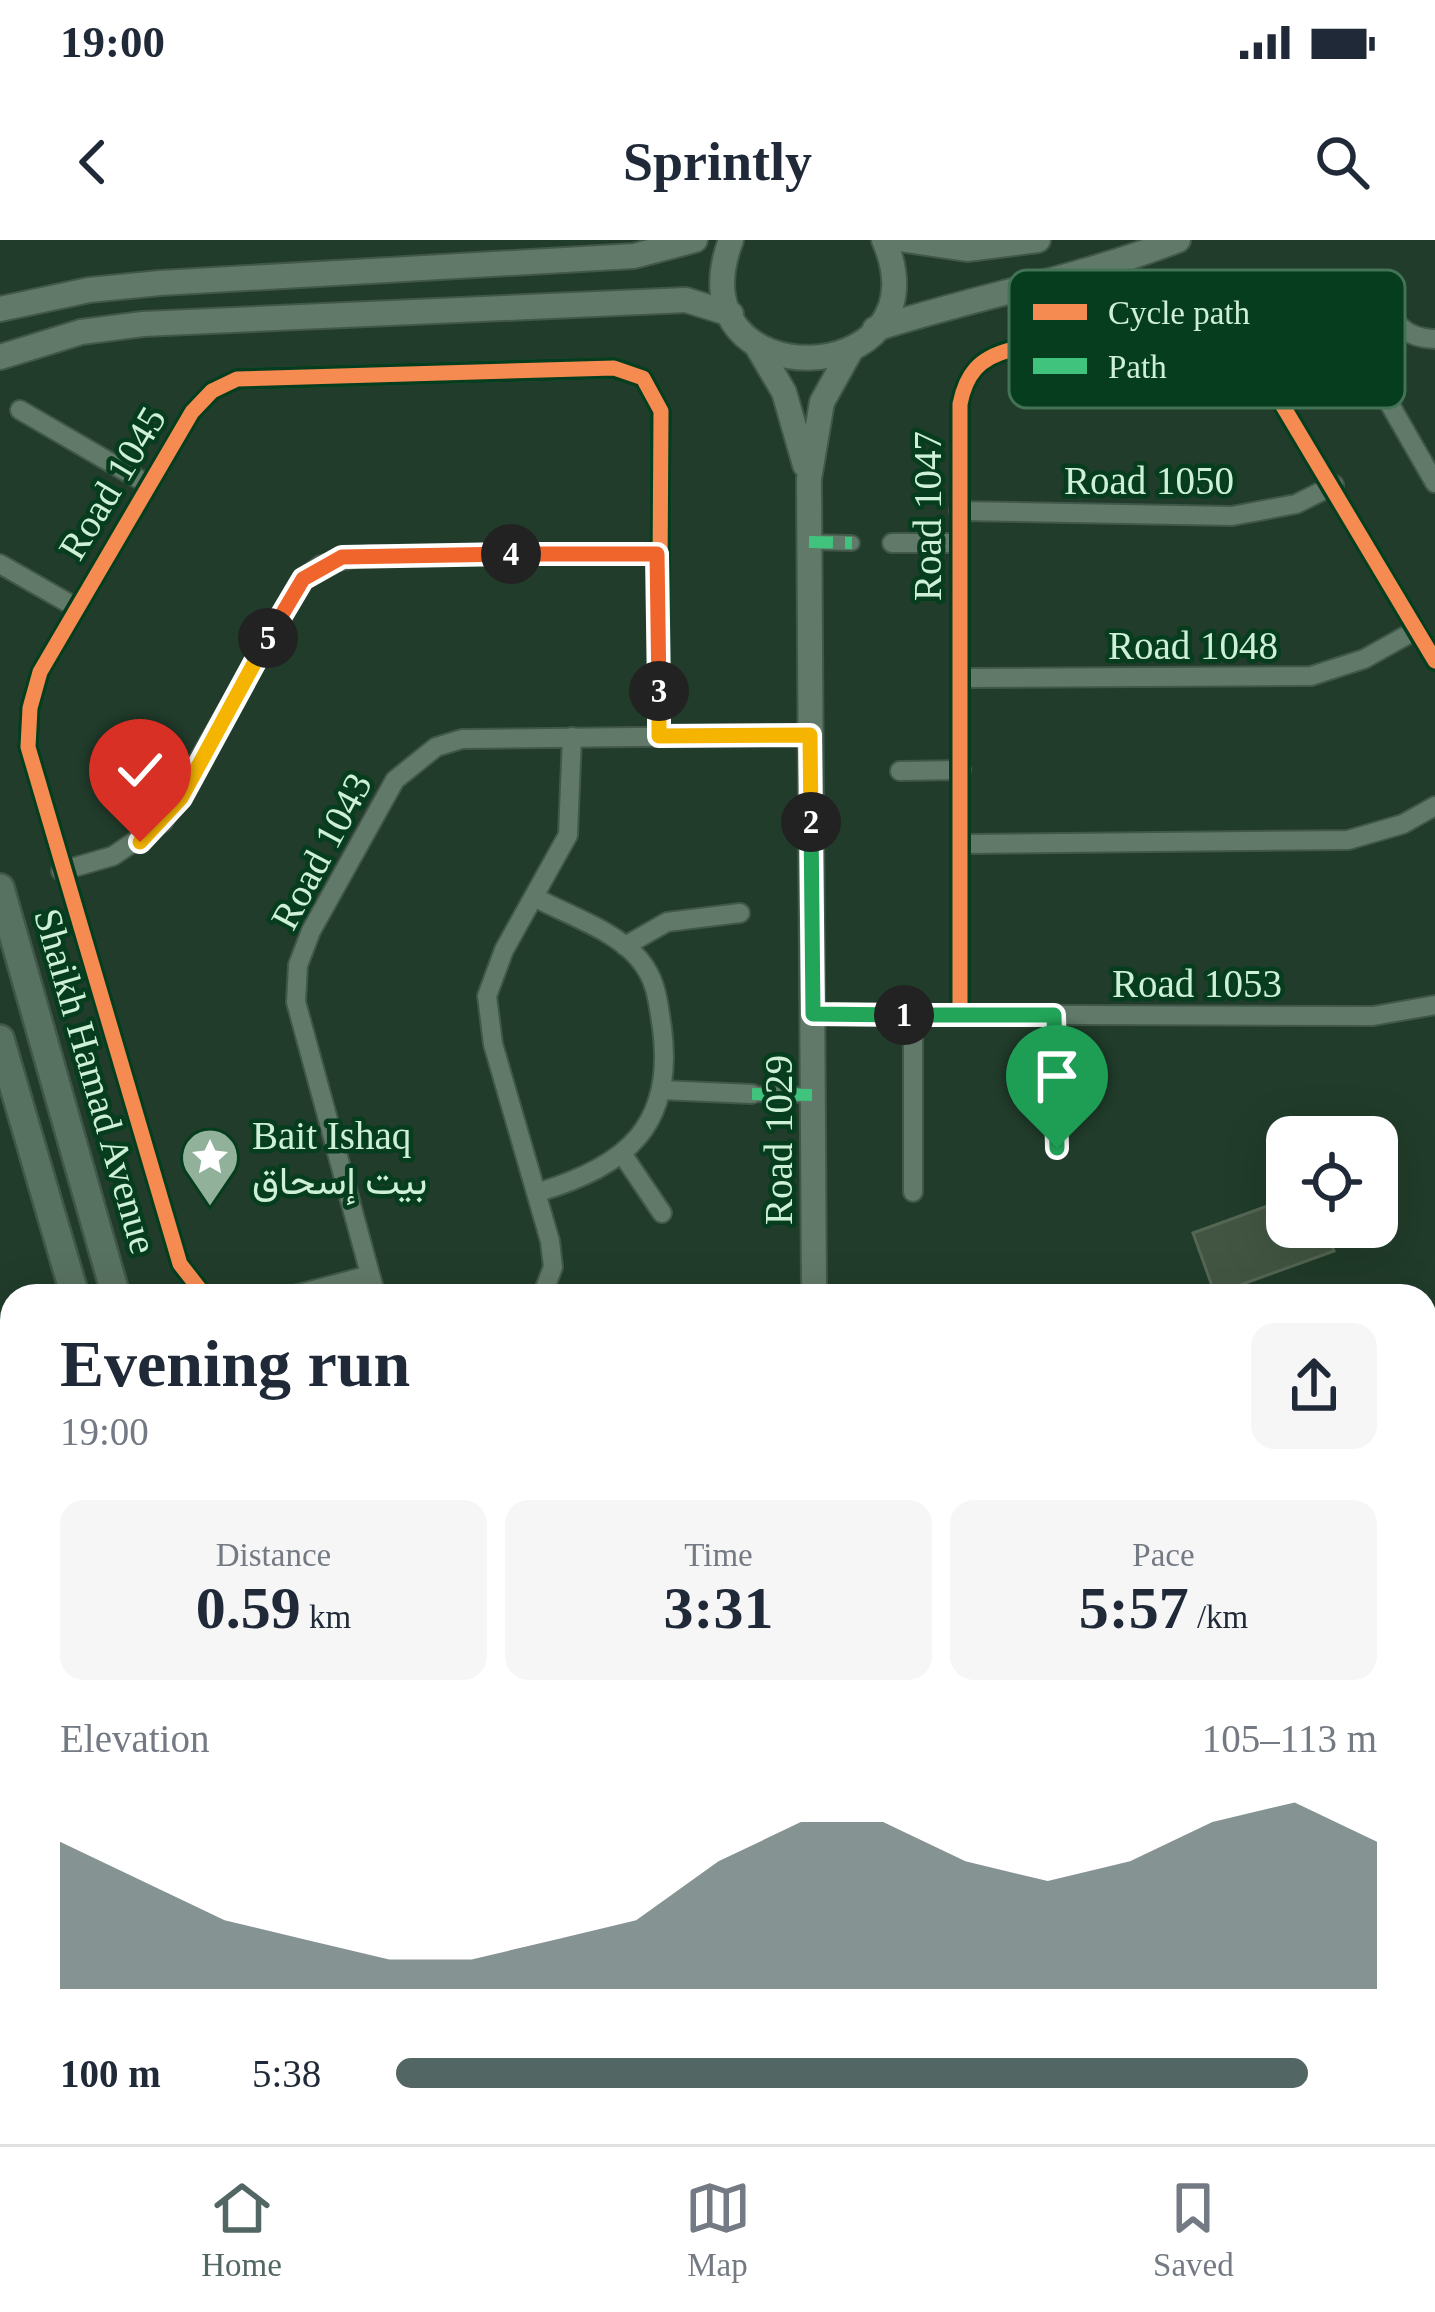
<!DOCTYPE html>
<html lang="en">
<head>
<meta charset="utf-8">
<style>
	:root { --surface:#fff; --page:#f6f6f7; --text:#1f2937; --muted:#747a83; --line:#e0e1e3; --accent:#526664 }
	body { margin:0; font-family:"Times New Roman",Vazirmatn,serif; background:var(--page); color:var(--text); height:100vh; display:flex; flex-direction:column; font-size:45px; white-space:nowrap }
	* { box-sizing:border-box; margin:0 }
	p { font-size:39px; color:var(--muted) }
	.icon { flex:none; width:66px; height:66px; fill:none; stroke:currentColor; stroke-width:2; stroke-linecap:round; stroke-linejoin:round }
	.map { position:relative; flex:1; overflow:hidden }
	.drawer { position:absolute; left:0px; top:1044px; width:1437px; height:861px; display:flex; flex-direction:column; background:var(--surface); border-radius:36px 36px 0 0; box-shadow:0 12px 48px #0002 }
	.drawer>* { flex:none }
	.tools { position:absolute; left:1266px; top:876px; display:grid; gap:24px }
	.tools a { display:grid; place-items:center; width:132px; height:132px; border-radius:24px; background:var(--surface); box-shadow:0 12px 48px #0002; font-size:60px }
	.pin { position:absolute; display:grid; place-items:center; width:102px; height:102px; color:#fff; margin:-123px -51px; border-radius:50% 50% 50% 0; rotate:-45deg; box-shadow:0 0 12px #0007 }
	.pin .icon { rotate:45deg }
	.km { position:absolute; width:60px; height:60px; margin:-30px; border-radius:50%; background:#222; color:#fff; font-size:33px; line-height:60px; text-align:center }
	.round { display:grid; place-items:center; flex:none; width:126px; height:126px; border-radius:24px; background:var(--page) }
	.summary { display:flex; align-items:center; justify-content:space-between; height:204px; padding:0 60px }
	h1 { font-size:66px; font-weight:700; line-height:90px }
	.stats { display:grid; grid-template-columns:repeat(3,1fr); gap:18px; height:204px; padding:12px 60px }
	.stats div { display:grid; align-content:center; border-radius:24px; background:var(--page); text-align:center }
	.stats b { font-size:60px; font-weight:700 }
	.stats small { font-size:33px; font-weight:400 }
	.stats p { font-size:33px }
	.chart { height:336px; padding:24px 60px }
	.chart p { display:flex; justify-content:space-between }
	.chart svg { width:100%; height:216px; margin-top:12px; fill:var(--accent); opacity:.7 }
	ul { padding:0 60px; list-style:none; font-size:39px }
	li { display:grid; grid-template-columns:192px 144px 1fr; align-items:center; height:90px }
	li i { height:30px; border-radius:15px; background:var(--accent) }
	.status { display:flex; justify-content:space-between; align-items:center; height:84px; padding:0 60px; background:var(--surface); direction:ltr }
	.status svg { height:33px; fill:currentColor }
	header { display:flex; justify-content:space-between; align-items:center; height:156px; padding:0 60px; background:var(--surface); font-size:54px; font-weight:700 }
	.tab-bar { display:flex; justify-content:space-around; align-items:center; height:168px; border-top:3px solid var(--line); background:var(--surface); font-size:33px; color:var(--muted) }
	.tab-bar a { display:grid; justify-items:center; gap:6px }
	.tab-bar .current { color:var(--accent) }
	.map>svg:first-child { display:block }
</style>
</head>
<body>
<div class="status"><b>19:00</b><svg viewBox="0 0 49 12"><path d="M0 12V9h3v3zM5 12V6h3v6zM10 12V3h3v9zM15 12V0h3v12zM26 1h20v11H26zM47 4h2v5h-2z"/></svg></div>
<header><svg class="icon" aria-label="back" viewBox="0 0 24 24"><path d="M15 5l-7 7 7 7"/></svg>Sprintly<svg class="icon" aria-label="search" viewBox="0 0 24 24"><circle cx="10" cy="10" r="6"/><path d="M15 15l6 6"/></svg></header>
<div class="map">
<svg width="1435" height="1904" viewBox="0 0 1435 1904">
	<rect width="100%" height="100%" fill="#213c2b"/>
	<!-- building -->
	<polygon fill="#425542" stroke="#546753" stroke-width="3" points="1287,959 1287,987 1325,987 1334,1011 1215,1054 1193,993"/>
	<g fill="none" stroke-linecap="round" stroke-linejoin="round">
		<!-- pedestrian casing -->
		<g stroke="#415749" stroke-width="18">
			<g id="pedestrian">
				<polyline points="809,302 852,303"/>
				<polyline points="752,854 814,855"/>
			</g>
		</g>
		<!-- minor casing -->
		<g stroke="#415749" stroke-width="22">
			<g id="minor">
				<path d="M1380 57C1395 83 1403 98 1435 99"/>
				<polyline points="1369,128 1435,243"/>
				<polyline points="20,170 149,245"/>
				<polyline points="959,271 1232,276 1296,264 1334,245"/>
				<polyline points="892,303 959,303"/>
				<polyline points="0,324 77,368"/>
				<polyline points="960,438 1311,436 1364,419 1416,390"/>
				<polyline points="900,531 961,530"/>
				<polyline points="961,604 1348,600 1403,584 1435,566"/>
				<polyline points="61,631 113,616 163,582 303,339 321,325 368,315 657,314"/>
				<path d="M536 658C568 675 616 691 639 719 657 740 658 762 662 788 675 886 626 926 539 952"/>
				<polyline points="625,706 667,682 740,673"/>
				<polyline points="813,774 1373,776 1435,765"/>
				<polyline points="913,775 913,952"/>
				<path d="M960 775V164C966 134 979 118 1010 110L1210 112 1229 114 1262 131 1435 421"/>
				<polyline points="1054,775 1057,908"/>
				<polyline points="661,850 752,854"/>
				<polyline points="623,915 662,973"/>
				<polyline points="205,1056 180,1024 28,507 30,468 40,432 192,172 212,151 237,139 614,128 643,138 661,171 659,496"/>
				<polyline points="291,1056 370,1035"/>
				<polyline points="376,1056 296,762 298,725 311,691 395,540 436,507 462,499 810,495"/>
				<polyline points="542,1056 553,1027 550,1001 493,804 487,756 504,710 568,595 572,497"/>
				<polyline points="1425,1143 1435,1125"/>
				<polyline points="0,1455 12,1511"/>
				<polyline points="0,1576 12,1573"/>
				<polyline points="0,1729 12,1726"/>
				<polyline points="1425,1795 1435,1795"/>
				<polyline points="97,1893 100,1904"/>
				<polyline points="1183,1893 1258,1904 1285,1893"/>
			</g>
		</g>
		<!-- tertiary casing -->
		<g stroke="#415749" stroke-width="28">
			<g id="tertiary">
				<path d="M731 0C670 161 950 153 884 0"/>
				<polyline points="906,0 967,9 1038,0"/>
				<polyline points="0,69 89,50 160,43 634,16 695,0"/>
				<path d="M875 89C975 57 1080 38 1178 0"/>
				<polyline points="758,108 784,152 805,225"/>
				<polyline points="0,117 81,92 143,84 686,60 731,74"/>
				<polyline points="814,1056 809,239 822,162 851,110"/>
				<polyline points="1425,1631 1435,1632"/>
			</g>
		</g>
		<!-- secondary casing -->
		<g stroke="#415749" stroke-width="32">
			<g id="secondary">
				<polyline points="0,648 116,1056"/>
				<polyline points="0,799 75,1056"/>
				<polyline points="317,1893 320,1904"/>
				<polyline points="356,1893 360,1904"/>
				<polyline points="397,1893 407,1904"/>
			</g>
		</g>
		<!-- pedestrian -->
		<use href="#pedestrian" stroke="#617968" stroke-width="14"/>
		<!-- minor -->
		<use href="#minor" stroke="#617968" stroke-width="18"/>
		<!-- tertiary -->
		<use href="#tertiary" stroke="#617968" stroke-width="24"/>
		<!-- secondary -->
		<use href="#secondary" stroke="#587261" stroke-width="27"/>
		<!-- quiet -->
		<g stroke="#40c37c" stroke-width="12" stroke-dasharray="24 12" stroke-linecap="butt">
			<polyline points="809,302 852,303"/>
			<polyline points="752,854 814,855"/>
		</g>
		<!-- cycleway casing -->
		<g stroke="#063d1e" stroke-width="22">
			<g id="cycleway">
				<path d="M960 775V164C966 134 979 118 1010 110L1210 112 1229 114 1262 131 1435 421"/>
				<polyline points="205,1056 180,1024 28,507 30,468 40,432 192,172 212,151 237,139 614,128 643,138 661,171 659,496"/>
			</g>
		</g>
		<!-- cycleway -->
		<use href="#cycleway" stroke="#f68b52" stroke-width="15"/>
	</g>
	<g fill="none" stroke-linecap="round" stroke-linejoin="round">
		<!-- split-1 casing -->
		<g stroke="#fff" stroke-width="24">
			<polyline id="split-1" points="904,775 1054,775 1057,908"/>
		</g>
		<!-- split-2 casing -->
		<g stroke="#fff" stroke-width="24">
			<polyline id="split-2" points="811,582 813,774 904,775"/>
		</g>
		<!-- split-3 casing -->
		<g stroke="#fff" stroke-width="24">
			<polyline id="split-3" points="659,451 659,496 810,495 811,582"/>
		</g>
		<!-- split-4 casing -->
		<g stroke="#fff" stroke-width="24">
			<polyline id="split-4" points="511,314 657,314 659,451"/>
		</g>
		<!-- split-5 casing -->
		<g stroke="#fff" stroke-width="24">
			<polyline id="split-5" points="268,398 303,339 342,317 511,314"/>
		</g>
		<!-- split-6 casing -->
		<g stroke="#fff" stroke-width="24">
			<polyline id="split-6" points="140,602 181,558 268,398"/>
		</g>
		<!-- split-1 -->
		<use href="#split-1" stroke="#22a559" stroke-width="15"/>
		<!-- split-2 -->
		<use href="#split-2" stroke="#22a559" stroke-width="15"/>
		<!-- split-3 -->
		<use href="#split-3" stroke="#f5b400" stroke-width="15"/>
		<!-- split-4 -->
		<use href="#split-4" stroke="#f0652b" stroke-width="15"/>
		<!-- split-5 -->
		<use href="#split-5" stroke="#f0652b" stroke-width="15"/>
		<!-- split-6 -->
		<use href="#split-6" stroke="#f5b400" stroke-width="15"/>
	</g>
	<!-- icons -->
	<defs>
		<g id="sight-pin" transform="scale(3)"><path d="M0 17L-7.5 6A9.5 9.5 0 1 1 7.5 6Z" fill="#91b19a" stroke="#063d1e"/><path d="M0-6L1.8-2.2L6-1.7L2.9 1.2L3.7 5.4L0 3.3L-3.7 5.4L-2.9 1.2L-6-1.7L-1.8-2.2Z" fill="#fff"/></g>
	</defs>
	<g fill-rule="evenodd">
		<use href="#sight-pin" x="210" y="917"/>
	</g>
	<g text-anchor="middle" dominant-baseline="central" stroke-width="9" stroke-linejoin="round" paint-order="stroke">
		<!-- street labels -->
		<g font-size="39" fill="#cef0d6" stroke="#063d1e">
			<text x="1149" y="240">Road 1050</text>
			<text transform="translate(112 243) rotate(-59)">Road 1045</text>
			<text transform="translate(927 276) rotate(-90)">Road 1047</text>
			<text x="1193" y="405">Road 1048</text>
			<text transform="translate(321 611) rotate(-62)">Road 1043</text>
			<text x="1197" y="743">Road 1053</text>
			<text transform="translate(96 841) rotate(74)">Shaikh Hamad Avenue</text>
			<text transform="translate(778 900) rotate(-90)">Road 1029</text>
		</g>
		<!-- poi labels -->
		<g font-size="39" fill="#cef0d6" stroke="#063d1e" text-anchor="start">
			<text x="252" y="895">Bait Ishaq<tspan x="252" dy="45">بيت إسحاق</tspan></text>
		</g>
	</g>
	<!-- legend -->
	<rect x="1009" y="30" width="396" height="138" rx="18" fill="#063d1e" stroke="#427355" stroke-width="3"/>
	<rect x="1033" y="64" width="54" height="16" fill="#f68b52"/>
	<rect x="1033" y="118" width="54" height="16" fill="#40c37c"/>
	<g font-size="33" fill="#cef0d6">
		<text x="1108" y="84">Cycle path</text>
		<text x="1108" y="138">Path</text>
	</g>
</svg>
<div class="tools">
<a><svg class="icon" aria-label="locate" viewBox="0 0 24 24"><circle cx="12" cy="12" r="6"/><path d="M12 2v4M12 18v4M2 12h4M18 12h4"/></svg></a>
</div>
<div class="pin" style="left:1057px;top:908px;background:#1e9e55"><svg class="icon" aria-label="arrive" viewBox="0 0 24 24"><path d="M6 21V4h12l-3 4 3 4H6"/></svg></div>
<div class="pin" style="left:140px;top:602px;background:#d93025"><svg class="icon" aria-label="check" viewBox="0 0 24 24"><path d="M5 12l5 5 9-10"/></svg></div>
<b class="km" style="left:904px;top:775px">1</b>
<b class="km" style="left:811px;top:582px">2</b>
<b class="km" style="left:659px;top:451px">3</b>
<b class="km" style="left:511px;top:314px">4</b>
<b class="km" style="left:268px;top:398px">5</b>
<section class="drawer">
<div class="summary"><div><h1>Evening run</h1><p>19:00</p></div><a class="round"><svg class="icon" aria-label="share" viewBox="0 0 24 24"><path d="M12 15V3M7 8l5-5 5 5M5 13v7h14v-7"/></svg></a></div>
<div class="stats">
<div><p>Distance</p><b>0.59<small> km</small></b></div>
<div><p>Time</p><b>3:31</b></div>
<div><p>Pace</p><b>5:57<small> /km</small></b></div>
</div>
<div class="chart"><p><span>Elevation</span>105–113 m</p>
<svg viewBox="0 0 160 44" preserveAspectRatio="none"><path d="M0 44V14L10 22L20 30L30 34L40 38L50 38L60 34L70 30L80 18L90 10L100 10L110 18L120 22L130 18L140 10L150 6L160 14V44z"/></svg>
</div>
<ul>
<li><b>100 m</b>5:38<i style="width:93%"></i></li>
</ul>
</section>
</div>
<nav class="tab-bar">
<a class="current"><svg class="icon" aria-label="home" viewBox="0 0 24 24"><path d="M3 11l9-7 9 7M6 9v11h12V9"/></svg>Home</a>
<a><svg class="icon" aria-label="map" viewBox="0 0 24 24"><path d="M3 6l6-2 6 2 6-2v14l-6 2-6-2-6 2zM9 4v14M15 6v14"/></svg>Map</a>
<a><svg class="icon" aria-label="saved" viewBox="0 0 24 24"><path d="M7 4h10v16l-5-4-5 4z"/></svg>Saved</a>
</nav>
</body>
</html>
